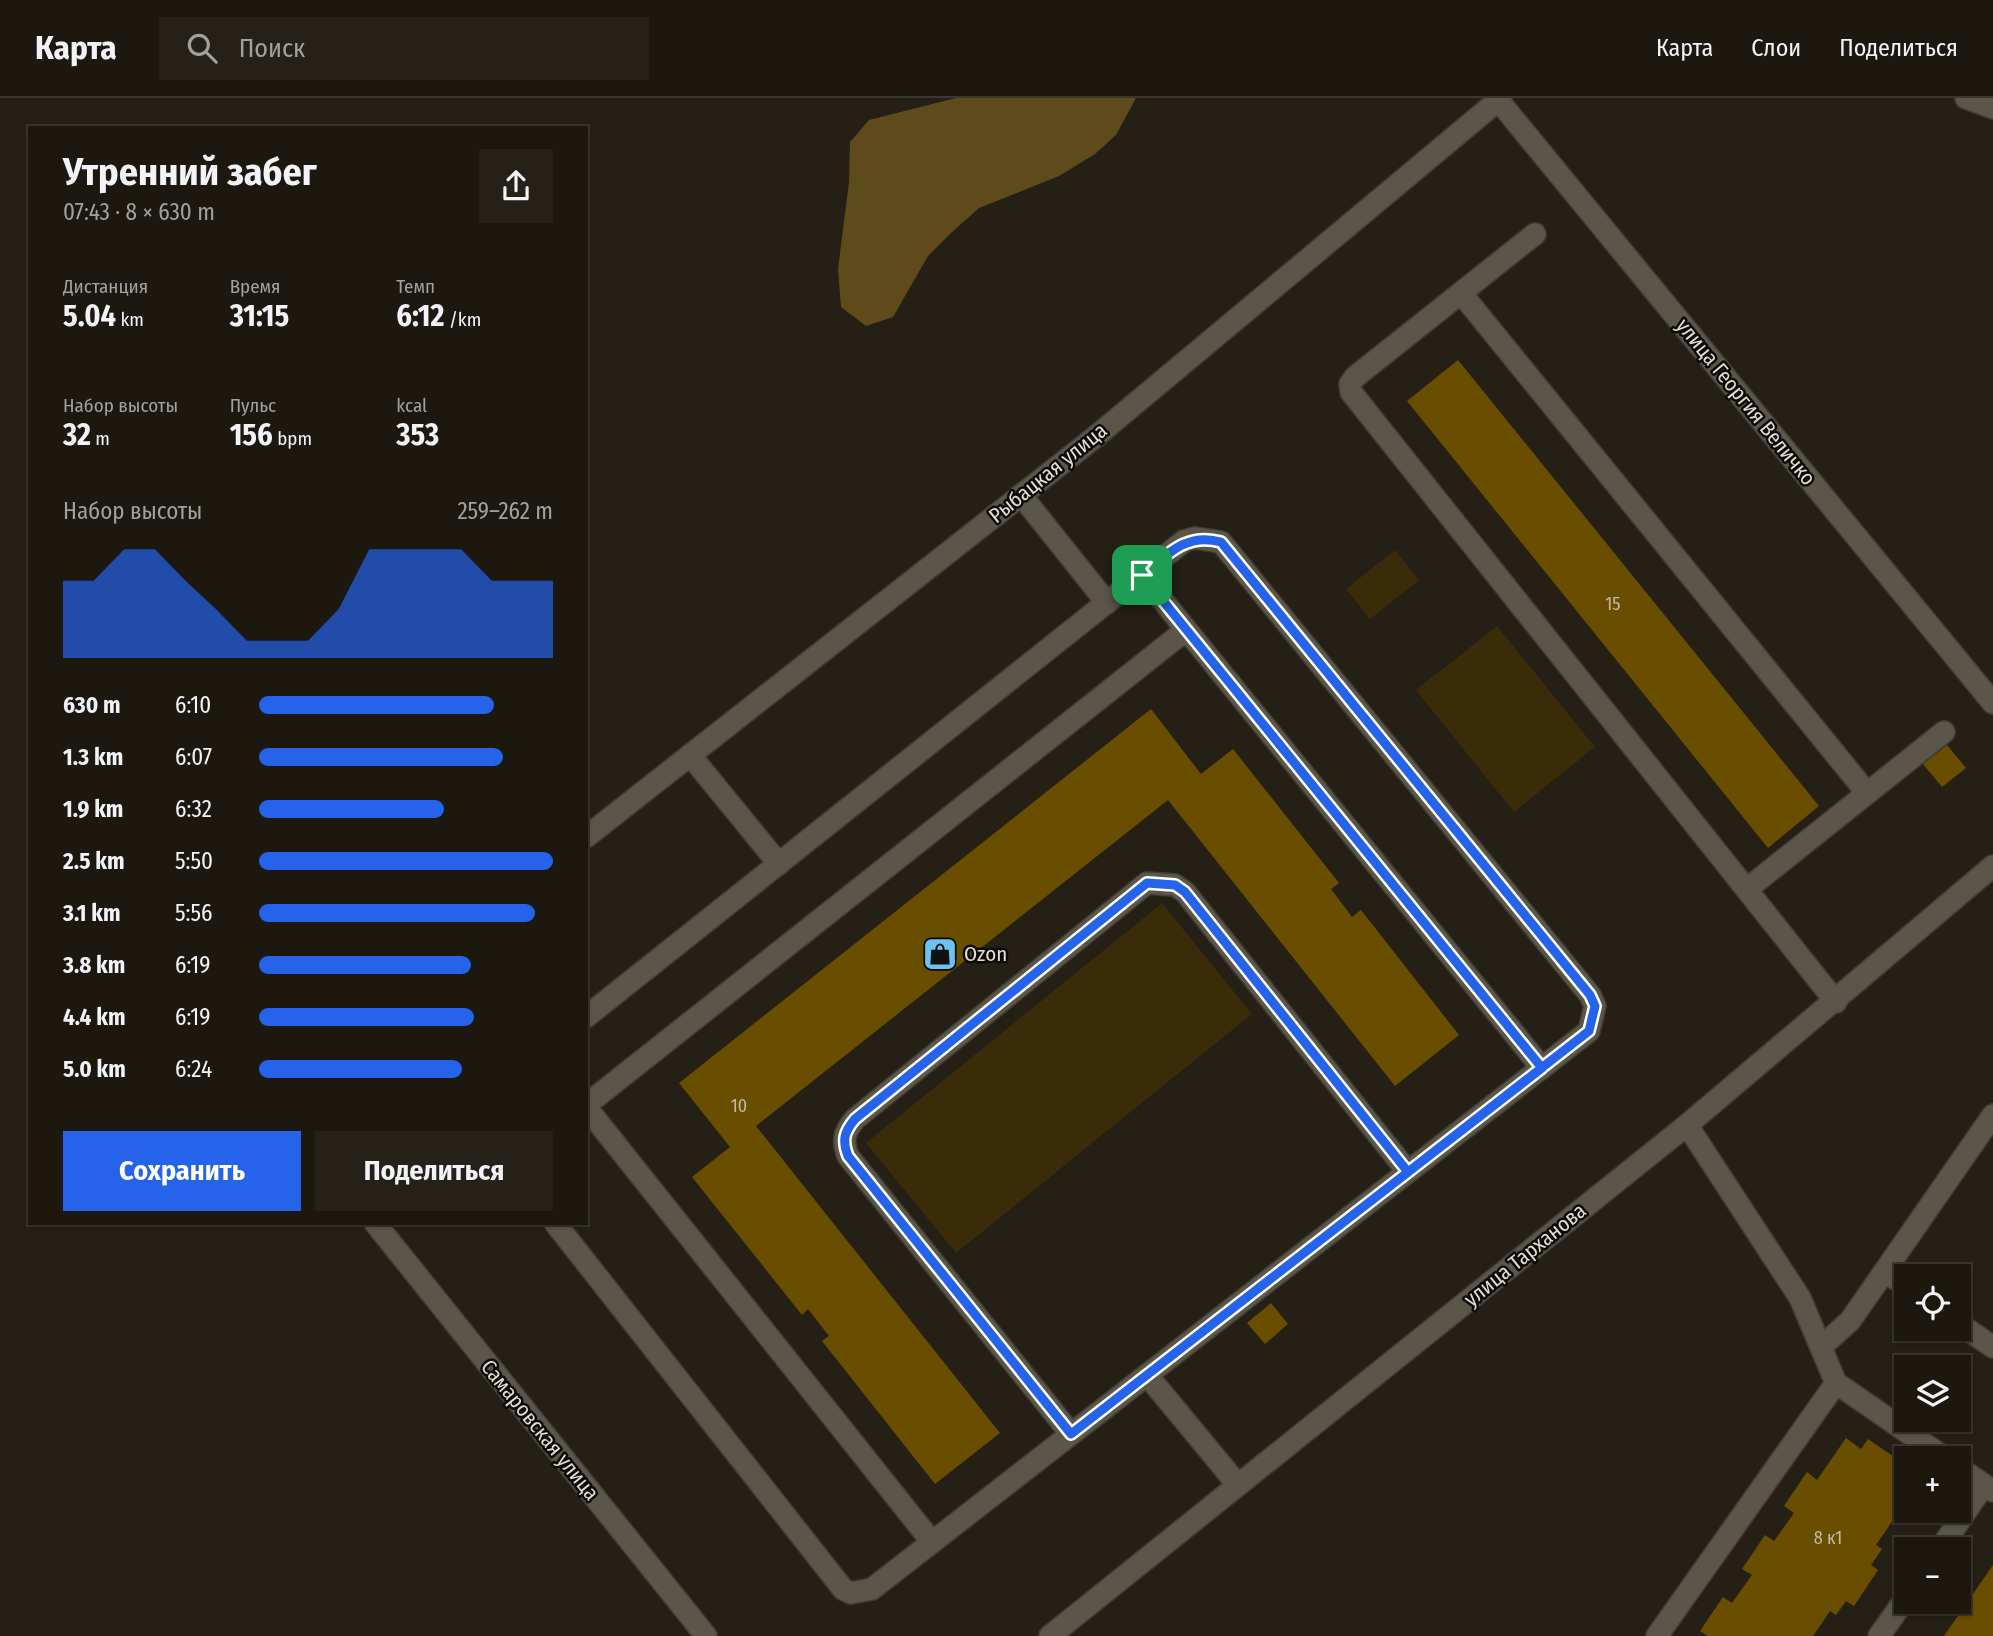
<!DOCTYPE html>
<html lang="ru">
<head>
<meta charset="utf-8">
<style>
	:root { --surface:#1c1810; --page:#252119; --text:#f1f3f6; --muted:#a0a09f; --line:#3a3730; --accent:#2563eb }
	body { margin:0; font-family:"Fira Sans Condensed",sans-serif; background:var(--page); color:var(--text); height:100vh; display:flex; flex-direction:column; font-size:26px; white-space:nowrap }
	* { box-sizing:border-box; margin:0 }
	p { font-size:23px; color:var(--muted) }
	.icon { flex:none; width:38px; height:38px; fill:none; stroke:currentColor; stroke-width:2; stroke-linecap:round; stroke-linejoin:round }
	.map { position:relative; flex:1; overflow:hidden }
	.details { position:absolute; left:28px; top:28px; width:560px; height:1099px; display:flex; flex-direction:column; background:var(--surface); border-radius:0px; box-shadow:0 2px 5px #0004,0 0 0 2px var(--line) }
	.details>* { flex:none }
	.tools { position:absolute; left:1894px; top:1166px; display:grid; gap:14px }
	.tools a { display:grid; place-items:center; width:77px; height:77px; border-radius:0px; background:var(--surface); box-shadow:0 2px 5px #0004,0 0 0 2px var(--line); font-size:35px }
	.pin { position:absolute; display:grid; place-items:center; width:60px; height:60px; color:#fff; margin:-30px; border-radius:14px; box-shadow:0 4px 10px #0006 }
	.round { display:grid; place-items:center; flex:none; width:74px; height:74px; border-radius:0px; background:var(--page) }
	.headline { display:flex; align-items:center; justify-content:space-between; height:119px; padding:0 35px }
	h1 { font-size:38px; font-weight:700; line-height:52px }
	.figures { display:grid; grid-template-columns:repeat(3,1fr); gap:10px; height:119px; padding:7px 35px }
	.figures div { display:grid; align-content:center }
	.figures b { font-size:30px; font-weight:700 }
	.figures small { font-size:19px; font-weight:400 }
	.figures p { font-size:19px }
	.chart { height:196px; padding:14px 35px }
	.chart p { display:flex; justify-content:space-between }
	.chart svg { width:100%; height:126px; margin-top:7px; fill:var(--accent); opacity:.7 }
	.cta { display:flex; gap:14px; margin-top:auto; padding:14px 35px }
	.cta a { flex:1; height:80px; border-radius:0px; background:var(--accent); color:#fff; font-size:28px; font-weight:700; line-height:80px; text-align:center }
	.cta a+a { background:var(--page); color:var(--text) }
	ul { padding:0 35px; list-style:none; font-size:23px }
	li { display:grid; grid-template-columns:112px 84px 1fr; align-items:center; height:52px }
	li i { height:18px; border-radius:9px; background:var(--accent) }
	header { display:flex; align-items:center; gap:42px; box-sizing:border-box; height:98px; padding:0 35px; background:var(--surface); border-bottom:2px solid var(--line) }
	header strong { font-size:33px }
	nav { display:flex; gap:38px; margin-inline-start:auto; font-size:24px }
	.search { width:490px; height:63px; background:var(--page); display:flex; align-items:center; gap:18px; box-sizing:border-box; padding:0 24px; border-radius:0px; color:var(--muted); font-size:26px }
	.map>svg:first-child { display:block }
</style>
</head>
<body>
<header>
<strong>Карта</strong>
<div class="search"><svg class="icon" aria-label="search" viewBox="0 0 24 24"><circle cx="10" cy="10" r="6"/><path d="M15 15l6 6"/></svg>Поиск</div>
<nav><a>Карта</a><a>Слои</a><a>Поделиться</a></nav>
</header>
<div class="map">
<svg width="1993" height="1538" viewBox="0 0 1993 1538">
	<rect width="100%" height="100%" fill="#252016"/>
	<!-- green -->
	<g fill="#3a2b09">
		<polygon points="1395,452 1419,482 1370,521 1346,491"/>
		<polygon points="1497,528 1595,649 1514,714 1416,592"/>
		<polygon points="1162,805 1252,916 956,1155 866,1045"/>
	</g>
	<!-- forest -->
	<polygon fill="#5e4a1b" points="956,0 1136,0 1116,37 1095,56 1059,78 979,110 951,135 928,158 893,219 866,228 841,209 838,171 849,84 850,44 869,22"/>
	<!-- building -->
	<g fill="#6a4e00">
		<polygon points="1458,262 1819,708 1768,750 1407,303"/>
		<polygon points="1151,611 1201,676 1233,651 1339,785 1331,791 1352,819 1361,812 1459,937 1395,988 1168,702 756,1028 1000,1335 935,1386 822,1243 829,1238 808,1211 802,1217 692,1079 730,1049 679,985"/>
		<polygon points="1947,647 1966,670 1942,689 1923,666"/>
		<polygon points="1271,1205 1288,1226 1265,1246 1247,1225"/>
		<polygon points="1846,1340 1861,1351 1868,1341 1906,1367 1901,1378 1906,1381 1906,1403 1876,1447 1882,1451 1871,1467 1878,1472 1854,1508 1846,1503 1836,1517 1830,1513 1813,1538 1708,1538 1700,1533 1723,1499 1732,1505 1752,1477 1742,1471 1765,1437 1774,1443 1794,1415 1784,1408 1807,1374 1817,1382"/>
		<polygon points="1993,1467 1993,1538 1944,1538"/>
	</g>
	<g fill="none" stroke-linecap="round" stroke-linejoin="round">
		<!-- minor casing -->
		<g stroke="#413d36" stroke-width="24">
			<g id="minor">
				<polyline points="1966,0 1993,10"/>
				<polyline points="1498,2 1993,605"/>
				<polyline points="1535,136 1355,279 1350,286 1351,294 1836,904"/>
				<polyline points="1461,195 1867,695"/>
				<polyline points="1021,397 1107,505"/>
				<polyline points="1142,477 1542,970"/>
				<polyline points="690,657 779,766"/>
				<polyline points="586,739 1094,340 1501,0"/>
				<polyline points="1747,791 1944,634"/>
				<polyline points="586,1007 1186,532"/>
				<polyline points="586,1009 932,1444"/>
				<polyline points="1687,1027 1800,1200 1836,1285 1945,1360"/>
				<polyline points="375,1125 706,1538"/>
				<polyline points="555,1125 843,1491 851,1495 872,1491 1589,933 1595,908 1590,897 1221,444 1195,440 1184,443 586,919"/>
				<polyline points="1885,1174 1906,1188"/>
				<polyline points="1958,1225 1993,1249"/>
				<polyline points="1822,1248 1850,1223 1993,1017"/>
				<polyline points="1147,1277 1238,1387"/>
				<path d="M1071 1336 848 1058C842 1042 844 1034 855 1021L1147 785 1175 787 1185 794 1408 1074"/>
				<polyline points="1958,1369 1993,1393"/>
				<polyline points="1940,1451 1984,1387"/>
				<polyline points="1050,1538 1687,1027 1993,768"/>
				<polyline points="1657,1538 1836,1285"/>
				<polyline points="1879,1538 1906,1500"/>
			</g>
		</g>
		<!-- minor -->
		<use href="#minor" stroke="#5b564a" stroke-width="21"/>
	</g>
	<g fill="none" stroke-linecap="round" stroke-linejoin="round">
		<!-- route casing -->
		<g stroke="#fff" stroke-width="14">
			<path id="route" d="M1142 477 1542 970C1385 1092 1228 1214 1071 1336L848 1058C842 1042 844 1034 855 1021L1147 785 1175 787 1185 794 1408 1074 1589 933 1595 908 1590 897 1221 444C1186 434 1167 457 1142 477"/>
		</g>
		<!-- route -->
		<use href="#route" stroke="#2563eb" stroke-width="9"/>
	</g>
	<!-- icons -->
	<defs>
		<g id="shop-square" transform="scale(1.75)"><rect x="-9" y="-9" width="18" height="18" rx="4" fill="#6cc3f2" stroke="#0c0a06"/><path d="M-5-2.5h2.3a2.7 3.5 0 0 1 5.4 0H5L5.5 6h-11ZM-1.5-2.5h3a1.5 2.3 0 0 0-3 0Z" fill="#111"/></g>
	</defs>
	<g fill-rule="evenodd">
		<use href="#shop-square" x="940" y="856"/>
	</g>
	<g text-anchor="middle" dominant-baseline="central" stroke-width="5" stroke-linejoin="round" paint-order="stroke">
		<!-- number labels -->
		<g font-size="18" fill="#c3baa1">
			<text x="1613" y="506">15</text>
			<text x="739" y="1008">10</text>
			<text x="1828" y="1440">8 к1</text>
		</g>
		<!-- street labels -->
		<g font-size="21" fill="#e1ded7" stroke="#0c0a06">
			<text transform="translate(1746 304) rotate(51)">улица Георгия Величко</text>
			<text transform="translate(1048 375) rotate(-39)">Рыбацкая улица</text>
			<text transform="translate(1525 1157) rotate(-39)">улица Тарханова</text>
			<text transform="translate(540 1332) rotate(51)">Самаровская улица</text>
		</g>
		<!-- poi labels -->
		<g font-size="21" fill="#e1ded7" stroke="#0c0a06" text-anchor="start">
			<text x="964" y="856">Ozon</text>
		</g>
	</g>
</svg>
<div class="tools">
<a><svg class="icon" aria-label="locate" viewBox="0 0 24 24"><circle cx="12" cy="12" r="6"/><path d="M12 2v4M12 18v4M2 12h4M18 12h4"/></svg></a>
<a><svg class="icon" aria-label="layers" viewBox="0 0 24 24"><path d="M12 4l9 5-9 5-9-5zM3 14l9 5 9-5"/></svg></a>
<a>+</a>
<a>−</a>
</div>
<div class="pin" style="left:1142px;top:477px;background:#1e9e55"><svg class="icon" aria-label="arrive" viewBox="0 0 24 24"><path d="M6 21V4h12l-3 4 3 4H6"/></svg></div>
<section class="details">
<div class="headline"><div><h1>Утренний забег</h1><p>07:43 · 8 × 630 m</p></div><a class="round"><svg class="icon" aria-label="share" viewBox="0 0 24 24"><path d="M12 15V3M7 8l5-5 5 5M5 13v7h14v-7"/></svg></a></div>
<div class="figures">
<div><p>Дистанция</p><b>5.04<small> km</small></b></div>
<div><p>Время</p><b>31:15</b></div>
<div><p>Темп</p><b>6:12<small> /km</small></b></div>
</div>
<div class="figures">
<div><p>Набор высоты</p><b>32<small> m</small></b></div>
<div><p>Пульс</p><b>156<small> bpm</small></b></div>
<div><p>kcal</p><b>353</b></div>
</div>
<div class="chart"><p><span>Набор высоты</span>259–262 m</p>
<svg viewBox="0 0 160 44" preserveAspectRatio="none"><path d="M0 44V17L10 17L20 6L30 6L40 17L50 27L60 38L70 38L80 38L90 27L100 6L110 6L120 6L130 6L140 17L150 17L160 17V44z"/></svg>
</div>
<ul>
<li><b>630 m</b>6:10<i style="width:80%"></i></li>
<li><b>1.3 km</b>6:07<i style="width:83%"></i></li>
<li><b>1.9 km</b>6:32<i style="width:63%"></i></li>
<li><b>2.5 km</b>5:50<i style="width:100%"></i></li>
<li><b>3.1 km</b>5:56<i style="width:94%"></i></li>
<li><b>3.8 km</b>6:19<i style="width:72%"></i></li>
<li><b>4.4 km</b>6:19<i style="width:73%"></i></li>
<li><b>5.0 km</b>6:24<i style="width:69%"></i></li>
</ul>
<div class="cta"><a>Сохранить</a><a>Поделиться</a></div>
</section>
</div>
</body>
</html>
